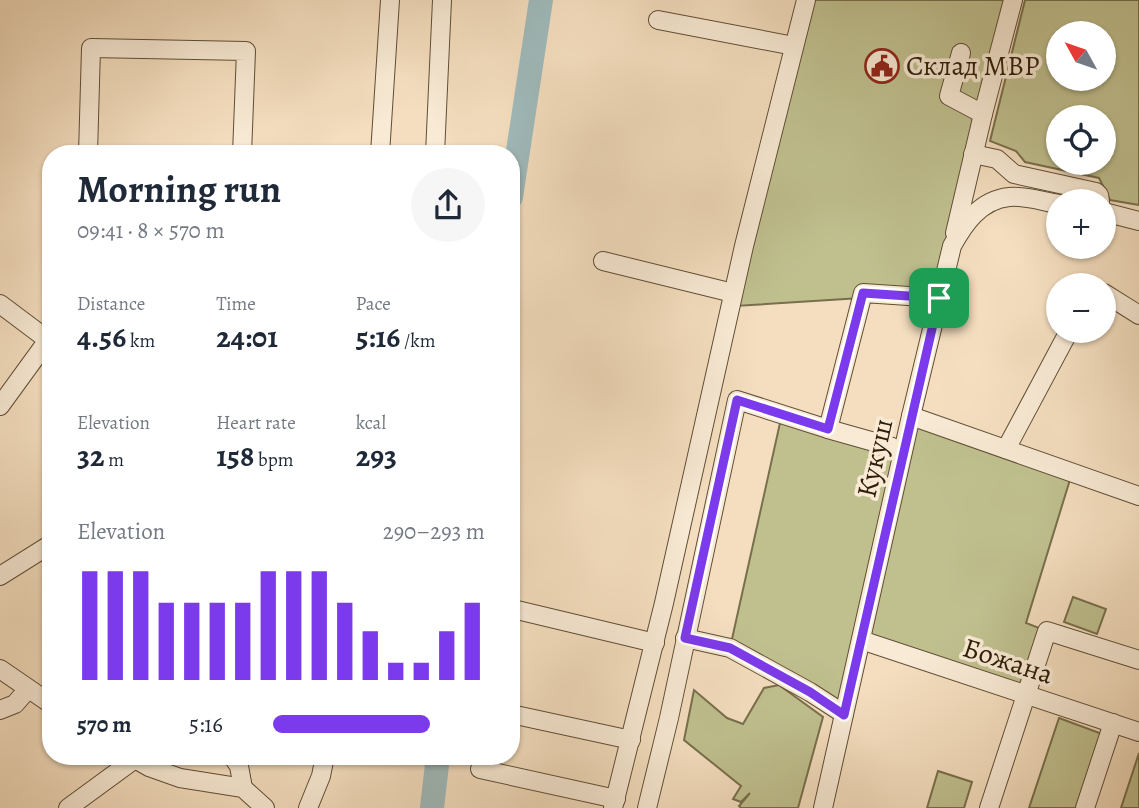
<!DOCTYPE html>
<html lang="en">
<head>
<meta charset="utf-8">
<style>
	:root { --surface:#fff; --page:#f6f6f7; --text:#1f2937; --muted:#747a83; --accent:#7c3aed }
	body { margin:0; font-family:Alegreya,serif; background:var(--page); color:var(--text); height:100vh; display:flex; flex-direction:column; font-size:26px; white-space:nowrap }
	* { box-sizing:border-box; margin:0 }
	p { font-size:23px; color:var(--muted) }
	.icon { flex:none; width:38px; height:38px; fill:none; stroke:currentColor; stroke-width:2; stroke-linecap:round; stroke-linejoin:round }
	.map { position:relative; flex:1; overflow:hidden }
	.details { position:absolute; left:42px; top:145px; width:478px; height:620px; display:flex; flex-direction:column; background:var(--surface); border-radius:28px; box-shadow:0 2px 5px #0004 }
	.details>* { flex:none }
	.needle { width:46px; rotate:310deg }
	.buttons { position:absolute; left:1046px; top:21px; display:grid; gap:14px }
	.buttons a { display:grid; place-items:center; width:70px; height:70px; border-radius:50%; background:var(--surface); box-shadow:0 2px 5px #0004; font-size:35px }
	.pin { position:absolute; display:grid; place-items:center; width:60px; height:60px; color:#fff; margin:-30px; border-radius:14px; box-shadow:0 4px 10px #0006 }
	.round { display:grid; place-items:center; flex:none; width:74px; height:74px; border-radius:37px; background:var(--page) }
	.overview { display:flex; align-items:center; justify-content:space-between; height:119px; padding:0 35px }
	h1 { font-size:38px; font-weight:700; line-height:52px }
	.stats { display:grid; grid-template-columns:repeat(3,1fr); gap:10px; height:119px; padding:7px 35px }
	.stats div { display:grid; align-content:center }
	.stats b { font-size:30px; font-weight:700 }
	.stats small { font-size:19px; font-weight:400 }
	.stats p { font-size:19px }
	.chart { height:196px; padding:14px 35px }
	.chart p { display:flex; justify-content:space-between }
	.chart svg { width:100%; height:126px; margin-top:7px; stroke:var(--accent); stroke-width:6 }
	ul { padding:0 35px; list-style:none; font-size:23px }
	li { display:grid; grid-template-columns:112px 84px 1fr; align-items:center; height:52px }
	li i { height:18px; border-radius:9px; background:var(--accent) }
	.map>svg:first-child { display:block }
</style>
</head>
<body>
<div class="map">
<svg width="1139" height="808" viewBox="0 0 1139 808">
	<rect width="100%" height="100%" fill="#f4debf"/>
	<filter id="stains"><feTurbulence type="fractalNoise" baseFrequency=".00286" numOctaves="4"/><feColorMatrix values="0 0 0 0 .2 0 0 0 0 .09 0 0 0 0 .02 0 0 0 .5 -.17"/></filter>
	<radialGradient id="worn" r=".72"><stop offset=".6" stop-color="#630" stop-opacity="0"/><stop offset="1" stop-color="#630" stop-opacity=".3"/></radialGradient>
	<!-- green -->
	<g fill="#c0c08f" stroke="#786f4c" stroke-width="2" fill-rule="evenodd">
		<polygon points="811,0 1013,0 940,293 735,306"/>
		<path d="M1025 0H1139V205L1110 200 1099 178 1025 162 1016 151 990 141ZM1059 33H1104V79H1059ZM1059 117H1104V163H1059Z"/>
		<polygon points="782,414 903,450 911,416 1072,473 1026,623 1047,631 1026,695 861,640 844,714 730,648"/>
		<polygon points="1073,597 1106,609 1097,634 1064,622"/>
		<polygon points="779,685 823,717 798,808 741,808 739,806 750,793 741,802 733,799 741,786 684,740 694,690 727,718 743,724 764,688"/>
		<polygon points="1059,718 1105,735 1081,808 1029,808"/>
		<polygon points="1139,753 1139,808 1121,808"/>
		<polygon points="938,771 972,782 964,808 927,808"/>
	</g>
	<g fill="none" stroke-linecap="round" stroke-linejoin="round">
		<!-- river -->
		<g stroke="#9fbabb" stroke-width="24">
			<polyline points="511,197 541,0"/>
			<polyline points="432,808 438,756"/>
		</g>
		<!-- minor casing -->
		<g stroke="#604e36" stroke-width="20">
			<g id="minor">
				<polyline points="658,20 794,46"/>
				<polyline points="961,53 949,96 983,114"/>
				<polyline points="88,154 91,48 246,51 242,154"/>
				<polyline points="380,154 390,0"/>
				<polyline points="435,154 442,0"/>
				<polyline points="973,154 997,159 1014,174 1096,192 1099,195 1100,201"/>
				<polyline points="1104,212 1139,221"/>
				<polyline points="955,233 983,114 1013,0"/>
				<polyline points="603,261 733,293"/>
				<polyline points="1104,293 1139,315"/>
				<polyline points="0,304 48,340 0,406"/>
				<polyline points="911,416 1139,496"/>
				<polyline points="828,429 863,293 939,298"/>
				<polyline points="1006,449 1069,331"/>
				<polyline points="0,576 51,544"/>
				<polyline points="517,610 655,643"/>
				<polyline points="685,638 730,648 810,692 844,714"/>
				<polyline points="861,640 1139,732"/>
				<polyline points="0,669 51,704"/>
				<polyline points="0,710 15,704 28,689"/>
				<polyline points="511,714 631,740"/>
				<polyline points="130,756 149,767 180,778 243,788 265,808"/>
				<polyline points="232,756 239,766 243,788"/>
				<polyline points="480,769 616,799"/>
				<polyline points="68,808 135,759"/>
				<polyline points="308,808 321,776 325,756"/>
				<polyline points="613,808 664,603 744,246 806,0"/>
				<polyline points="647,808 669,718 737,400 828,429 892,447"/>
				<path d="M823 808 911 416 952 246C964 224 980 200 1009 197 1024 195 1044 202 1059 204"/>
				<polyline points="989,808 1047,631 1139,660"/>
				<polyline points="1085,808 1113,723"/>
			</g>
		</g>
		<!-- minor -->
		<use href="#minor" stroke="#f8ead5" stroke-width="18"/>
	</g>
	<g fill="none" stroke-linecap="round" stroke-linejoin="round">
		<!-- route casing -->
		<g stroke="#fff" stroke-width="14">
			<polygon id="route" points="863,293 939,298 844,715 810,692 730,648 685,638 737,400 828,429"/>
		</g>
		<!-- route -->
		<use href="#route" stroke="#7c3aed" stroke-width="9"/>
	</g>
	<!-- icons -->
	<defs>
		<g id="civic-ring" transform="scale(1.75)"><circle r="9.5" fill="#f8ead5" stroke="#8f2418" stroke-width="1.5"/><path d="M-.6-6.5H3V-4.5H.6V-3L4-1V1h2V6H-6V1h2V-1L-.6-3ZM-1.2 2.5V6h2.4V2.5Z" fill="#8f2418"/></g>
	</defs>
	<g fill-rule="evenodd">
		<use href="#civic-ring" x="882" y="66"/>
	</g>
	<g text-anchor="middle" dominant-baseline="central" stroke-width="7" stroke-linejoin="round" paint-order="stroke">
		<!-- poi labels -->
		<g font-size="28" fill="#2f1e09" stroke="#f8ead5" text-anchor="start">
			<text x="906" y="66">Склад МВР</text>
		</g>
		<!-- street labels -->
		<g font-size="28" fill="#2f1e09" stroke="#f8ead5">
			<text transform="translate(875 458) rotate(-77)">Кукуш</text>
			<text transform="translate(1008 661) rotate(18)">Божана</text>
		</g>
	</g>
	<rect width="100%" height="100%" filter="url(#stains)"/>
	<rect width="100%" height="100%" fill="url(#worn)"/>
</svg>
<div class="buttons">
<a><svg class="needle" viewBox="-14 -14 28 28"><path d="M0-13l5 13h-10z" fill="#e53935"/><path d="M0 13l5-13h-10z" fill="#747a83"/></svg></a>
<a><svg class="icon" aria-label="locate" viewBox="0 0 24 24"><circle cx="12" cy="12" r="6"/><path d="M12 2v4M12 18v4M2 12h4M18 12h4"/></svg></a>
<a>+</a>
<a>−</a>
</div>
<div class="pin" style="left:939px;top:298px;background:#1e9e55"><svg class="icon" aria-label="arrive" viewBox="0 0 24 24"><path d="M6 21V4h12l-3 4 3 4H6"/></svg></div>
<section class="details">
<div class="overview"><div><h1>Morning run</h1><p>09:41 · 8 × 570 m</p></div><a class="round"><svg class="icon" aria-label="share" viewBox="0 0 24 24"><path d="M12 15V3M7 8l5-5 5 5M5 13v7h14v-7"/></svg></a></div>
<div class="stats">
<div><p>Distance</p><b>4.56<small> km</small></b></div>
<div><p>Time</p><b>24:01</b></div>
<div><p>Pace</p><b>5:16<small> /km</small></b></div>
</div>
<div class="stats">
<div><p>Elevation</p><b>32<small> m</small></b></div>
<div><p>Heart rate</p><b>158<small> bpm</small></b></div>
<div><p>kcal</p><b>293</b></div>
</div>
<div class="chart"><p><span>Elevation</span>290–293 m</p>
<svg viewBox="0 0 160 44" preserveAspectRatio="none"><path d="M5 44V6M15 44V6M25 44V6M35 44V17M45 44V17M55 44V17M65 44V17M75 44V6M85 44V6M95 44V6M105 44V17M115 44V27M125 44V38M135 44V38M145 44V27M155 44V17"/></svg>
</div>
<ul>
<li><b>570 m</b>5:16<i style="width:74%"></i></li>
</ul>
</section>
</div>
</body>
</html>
